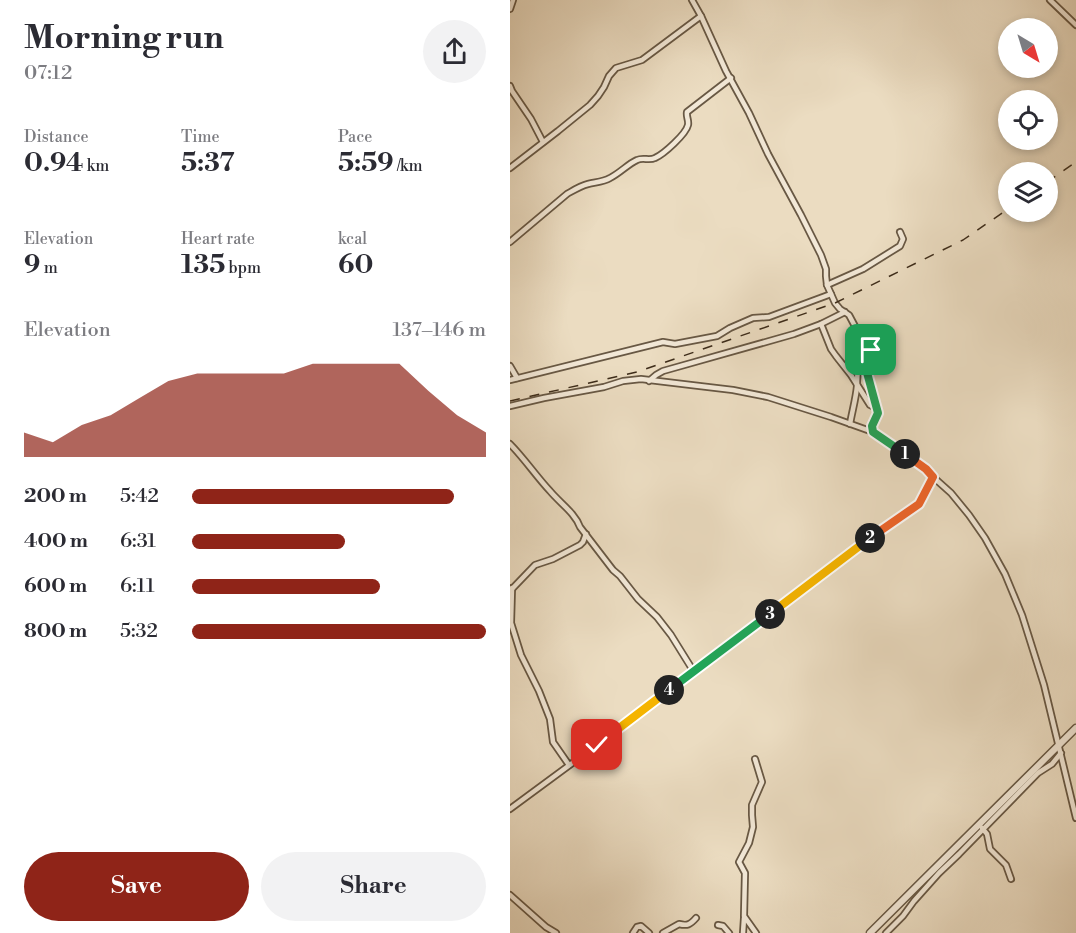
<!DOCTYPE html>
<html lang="en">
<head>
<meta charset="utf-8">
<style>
	:root { --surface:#fff; --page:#f2f2f3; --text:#2b2b33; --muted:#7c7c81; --accent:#8f2418 }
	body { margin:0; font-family:"Libre Bodoni",serif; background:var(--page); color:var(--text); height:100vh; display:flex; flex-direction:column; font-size:22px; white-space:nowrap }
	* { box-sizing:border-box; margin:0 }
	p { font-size:20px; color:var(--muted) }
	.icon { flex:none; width:33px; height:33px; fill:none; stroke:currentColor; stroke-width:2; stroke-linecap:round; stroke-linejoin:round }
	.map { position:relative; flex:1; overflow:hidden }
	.drawer { display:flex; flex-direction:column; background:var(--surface); width:510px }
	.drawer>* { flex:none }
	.needle { width:39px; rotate:142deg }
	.controls { position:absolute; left:488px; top:18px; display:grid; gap:12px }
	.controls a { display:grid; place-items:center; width:60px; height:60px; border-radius:50%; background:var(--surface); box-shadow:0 3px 9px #0003; font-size:30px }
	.pin { position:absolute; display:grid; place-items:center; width:51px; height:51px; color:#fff; margin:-26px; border-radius:12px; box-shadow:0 3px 9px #0006 }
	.km { position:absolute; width:30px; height:30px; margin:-15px; border-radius:50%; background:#222; color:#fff; font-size:16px; line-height:30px; text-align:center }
	.round { display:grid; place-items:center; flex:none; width:63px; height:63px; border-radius:32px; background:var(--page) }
	.overview { display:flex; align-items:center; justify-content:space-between; height:102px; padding:0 24px }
	h1 { font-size:33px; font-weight:700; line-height:45px }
	.metrics { display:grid; grid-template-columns:repeat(3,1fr); gap:9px; height:102px; padding:6px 24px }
	.metrics div { display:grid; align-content:center }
	.metrics b { font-size:26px; font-weight:700 }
	.metrics small { font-size:16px; font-weight:400 }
	.metrics p { font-size:16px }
	.chart { height:168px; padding:12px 24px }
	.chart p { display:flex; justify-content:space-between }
	.chart svg { width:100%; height:108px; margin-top:6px; fill:var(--accent); opacity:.7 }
	.cta { display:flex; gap:12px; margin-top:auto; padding:12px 24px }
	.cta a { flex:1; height:69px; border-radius:36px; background:var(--accent); color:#fff; font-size:24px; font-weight:700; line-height:69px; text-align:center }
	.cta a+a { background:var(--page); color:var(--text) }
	ul { padding:0 24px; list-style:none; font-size:20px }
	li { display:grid; grid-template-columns:96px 72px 1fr; align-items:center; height:45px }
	li i { height:15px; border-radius:8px; background:var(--accent) }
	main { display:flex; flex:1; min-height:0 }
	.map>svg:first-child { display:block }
</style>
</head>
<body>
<main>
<section class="drawer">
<div class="overview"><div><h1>Morning run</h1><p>07:12</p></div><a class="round"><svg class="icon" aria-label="share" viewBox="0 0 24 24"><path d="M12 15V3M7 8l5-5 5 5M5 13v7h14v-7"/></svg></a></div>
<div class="metrics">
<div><p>Distance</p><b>0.94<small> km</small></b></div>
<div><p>Time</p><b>5:37</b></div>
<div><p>Pace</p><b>5:59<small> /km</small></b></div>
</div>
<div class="metrics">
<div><p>Elevation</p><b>9<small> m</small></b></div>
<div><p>Heart rate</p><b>135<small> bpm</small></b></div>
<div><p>kcal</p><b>60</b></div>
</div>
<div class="chart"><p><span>Elevation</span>137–146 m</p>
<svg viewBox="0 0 160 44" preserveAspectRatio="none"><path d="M0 44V34L10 38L20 31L30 27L40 20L50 13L60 10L70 10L80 10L90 10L100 6L110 6L120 6L130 6L140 17L150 27L160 34V44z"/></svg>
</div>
<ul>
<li><b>200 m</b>5:42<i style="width:89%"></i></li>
<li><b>400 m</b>6:31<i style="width:52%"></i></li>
<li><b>600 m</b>6:11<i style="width:64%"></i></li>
<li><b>800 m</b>5:32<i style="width:100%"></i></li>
</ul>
<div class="cta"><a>Save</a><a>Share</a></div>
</section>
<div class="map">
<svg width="566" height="933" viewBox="0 0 566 933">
	<rect width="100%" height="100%" fill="#ebdcc1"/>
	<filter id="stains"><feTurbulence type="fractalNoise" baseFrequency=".00333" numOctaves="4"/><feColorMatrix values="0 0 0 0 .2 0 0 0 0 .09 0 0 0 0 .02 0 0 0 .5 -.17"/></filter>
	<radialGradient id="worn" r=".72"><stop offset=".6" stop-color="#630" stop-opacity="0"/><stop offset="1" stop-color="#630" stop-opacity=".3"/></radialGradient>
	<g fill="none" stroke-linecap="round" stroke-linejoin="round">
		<!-- minor casing -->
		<g stroke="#685844" stroke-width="8">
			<g id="minor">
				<path d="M182 0 191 16 216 71 239 113 258 154 291 215 311 255 316 269V276L317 285 325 303 330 309 339 315 347 330 362 345C361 353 355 359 356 368 358 379 369 404 368 414 366 422 361 423 363 432"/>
				<polyline points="540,0 566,25"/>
				<polyline points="0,9 3,0"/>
				<polyline points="0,86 2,91 21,119 33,142"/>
				<polyline points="0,168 48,131 80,105 88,96 94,87 99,76 106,68 132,60 191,16"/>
				<path d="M0 242 57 194C64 190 70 186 78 184 86 182 93 182 100 178 110 173 118 164 127 160 133 157 139 161 145 158 154 154 176 134 178 125 179 120 176 117 177 112L221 78"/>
				<polyline points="317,285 353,269 390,246 393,239 390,232"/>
				<polyline points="311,324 321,349 326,356 341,375 360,405 366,408"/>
				<polyline points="0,366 7,378"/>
				<polyline points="0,380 153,342 165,344 207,336 220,328 243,318 259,317 321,294"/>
				<polyline points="139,381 146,375 153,371 284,334 311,324 335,312"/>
				<polyline points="0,406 34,398 94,387 113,381 131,379 181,385 223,390 258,397 321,417 363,432 403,459 441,493 459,515 475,538 495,574 512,615 534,685 566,818"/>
				<path d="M340 424C342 412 346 398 347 386 347 374 347 364 358 356"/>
				<path d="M0 444C14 458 26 476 40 491 50 503 65 513 70 527L103 570 110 576 128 599 147 617 161 635 184 672"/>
				<polyline points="2,588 1,623 11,655 29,691 40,719 43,742 59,765"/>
				<polyline points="2,589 25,565 43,559 70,545 73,542 76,534"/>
				<polyline points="245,759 252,782 242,805 242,815 243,827 239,843 229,862 235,873 234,916 246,933"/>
				<polyline points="0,809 118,722 355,542 409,504 422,477"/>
				<polyline points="472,828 477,834 480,849 496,865 501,879"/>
				<polyline points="0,895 36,927 46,933"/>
				<polyline points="208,925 213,926 219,933"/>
				<polyline points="123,933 127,927 131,926 139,933"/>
				<path d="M153 933 169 924C177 926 180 925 186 918"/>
				<polyline points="233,933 234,918"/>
				<polyline points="376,933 393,916 404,901 429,873 449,854 528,773 542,764 551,753"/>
			</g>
		</g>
		<!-- tertiary casing -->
		<g stroke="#685844" stroke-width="9">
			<polyline id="tertiary" points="360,933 566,728"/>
		</g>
		<!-- minor -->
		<use href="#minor" stroke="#f2e8d7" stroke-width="4.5"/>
		<!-- tertiary -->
		<use href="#tertiary" stroke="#f2e8d7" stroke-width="6"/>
		<!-- rail -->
		<g stroke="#3d2c1a" stroke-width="1.5" stroke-dasharray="10 10" stroke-linecap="butt">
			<polyline points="537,182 566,162"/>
			<polyline points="0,401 127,372 325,303 453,240 498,209"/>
		</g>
	</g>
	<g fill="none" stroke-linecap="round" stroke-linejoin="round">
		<!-- split-1 casing -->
		<g stroke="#fff" stroke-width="12">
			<polyline id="split-1" points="361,350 358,356 356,369 368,413 362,426 363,432 395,454"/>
		</g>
		<!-- split-2 casing -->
		<g stroke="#fff" stroke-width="12">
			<polyline id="split-2" points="360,538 409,504 423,477 416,469 395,454"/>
		</g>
		<!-- split-3 casing -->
		<g stroke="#fff" stroke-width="12">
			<polyline id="split-3" points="260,614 360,538"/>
		</g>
		<!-- split-4 casing -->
		<g stroke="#fff" stroke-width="12">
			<polyline id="split-4" points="159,690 260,614"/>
		</g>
		<!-- split-5 casing -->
		<g stroke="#fff" stroke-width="12">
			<polyline id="split-5" points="87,745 159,690"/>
		</g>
		<!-- split-1 -->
		<use href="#split-1" stroke="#22a559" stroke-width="8"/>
		<!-- split-2 -->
		<use href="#split-2" stroke="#f0652b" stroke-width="8"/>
		<!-- split-3 -->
		<use href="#split-3" stroke="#f5b400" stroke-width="8"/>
		<!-- split-4 -->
		<use href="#split-4" stroke="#22a559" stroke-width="8"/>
		<!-- split-5 -->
		<use href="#split-5" stroke="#f5b400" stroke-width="8"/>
	</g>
	<rect width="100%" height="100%" filter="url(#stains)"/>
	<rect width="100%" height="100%" fill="url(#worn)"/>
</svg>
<div class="controls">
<a><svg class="needle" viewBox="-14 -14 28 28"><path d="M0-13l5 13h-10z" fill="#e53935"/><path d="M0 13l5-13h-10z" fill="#7c7c81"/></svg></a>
<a><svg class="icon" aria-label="locate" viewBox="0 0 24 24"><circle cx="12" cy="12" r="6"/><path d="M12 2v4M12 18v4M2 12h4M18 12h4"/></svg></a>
<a><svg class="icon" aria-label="layers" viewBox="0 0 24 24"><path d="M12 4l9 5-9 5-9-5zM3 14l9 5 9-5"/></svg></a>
</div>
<div class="pin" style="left:361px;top:350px;background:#1e9e55"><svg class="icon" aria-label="arrive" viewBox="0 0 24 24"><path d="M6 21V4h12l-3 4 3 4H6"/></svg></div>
<div class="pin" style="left:87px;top:745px;background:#d93025"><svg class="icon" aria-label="check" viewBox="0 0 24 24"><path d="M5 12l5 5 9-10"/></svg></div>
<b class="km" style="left:395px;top:454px">1</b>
<b class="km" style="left:360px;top:538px">2</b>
<b class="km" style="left:260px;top:614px">3</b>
<b class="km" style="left:159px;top:690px">4</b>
</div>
</main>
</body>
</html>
